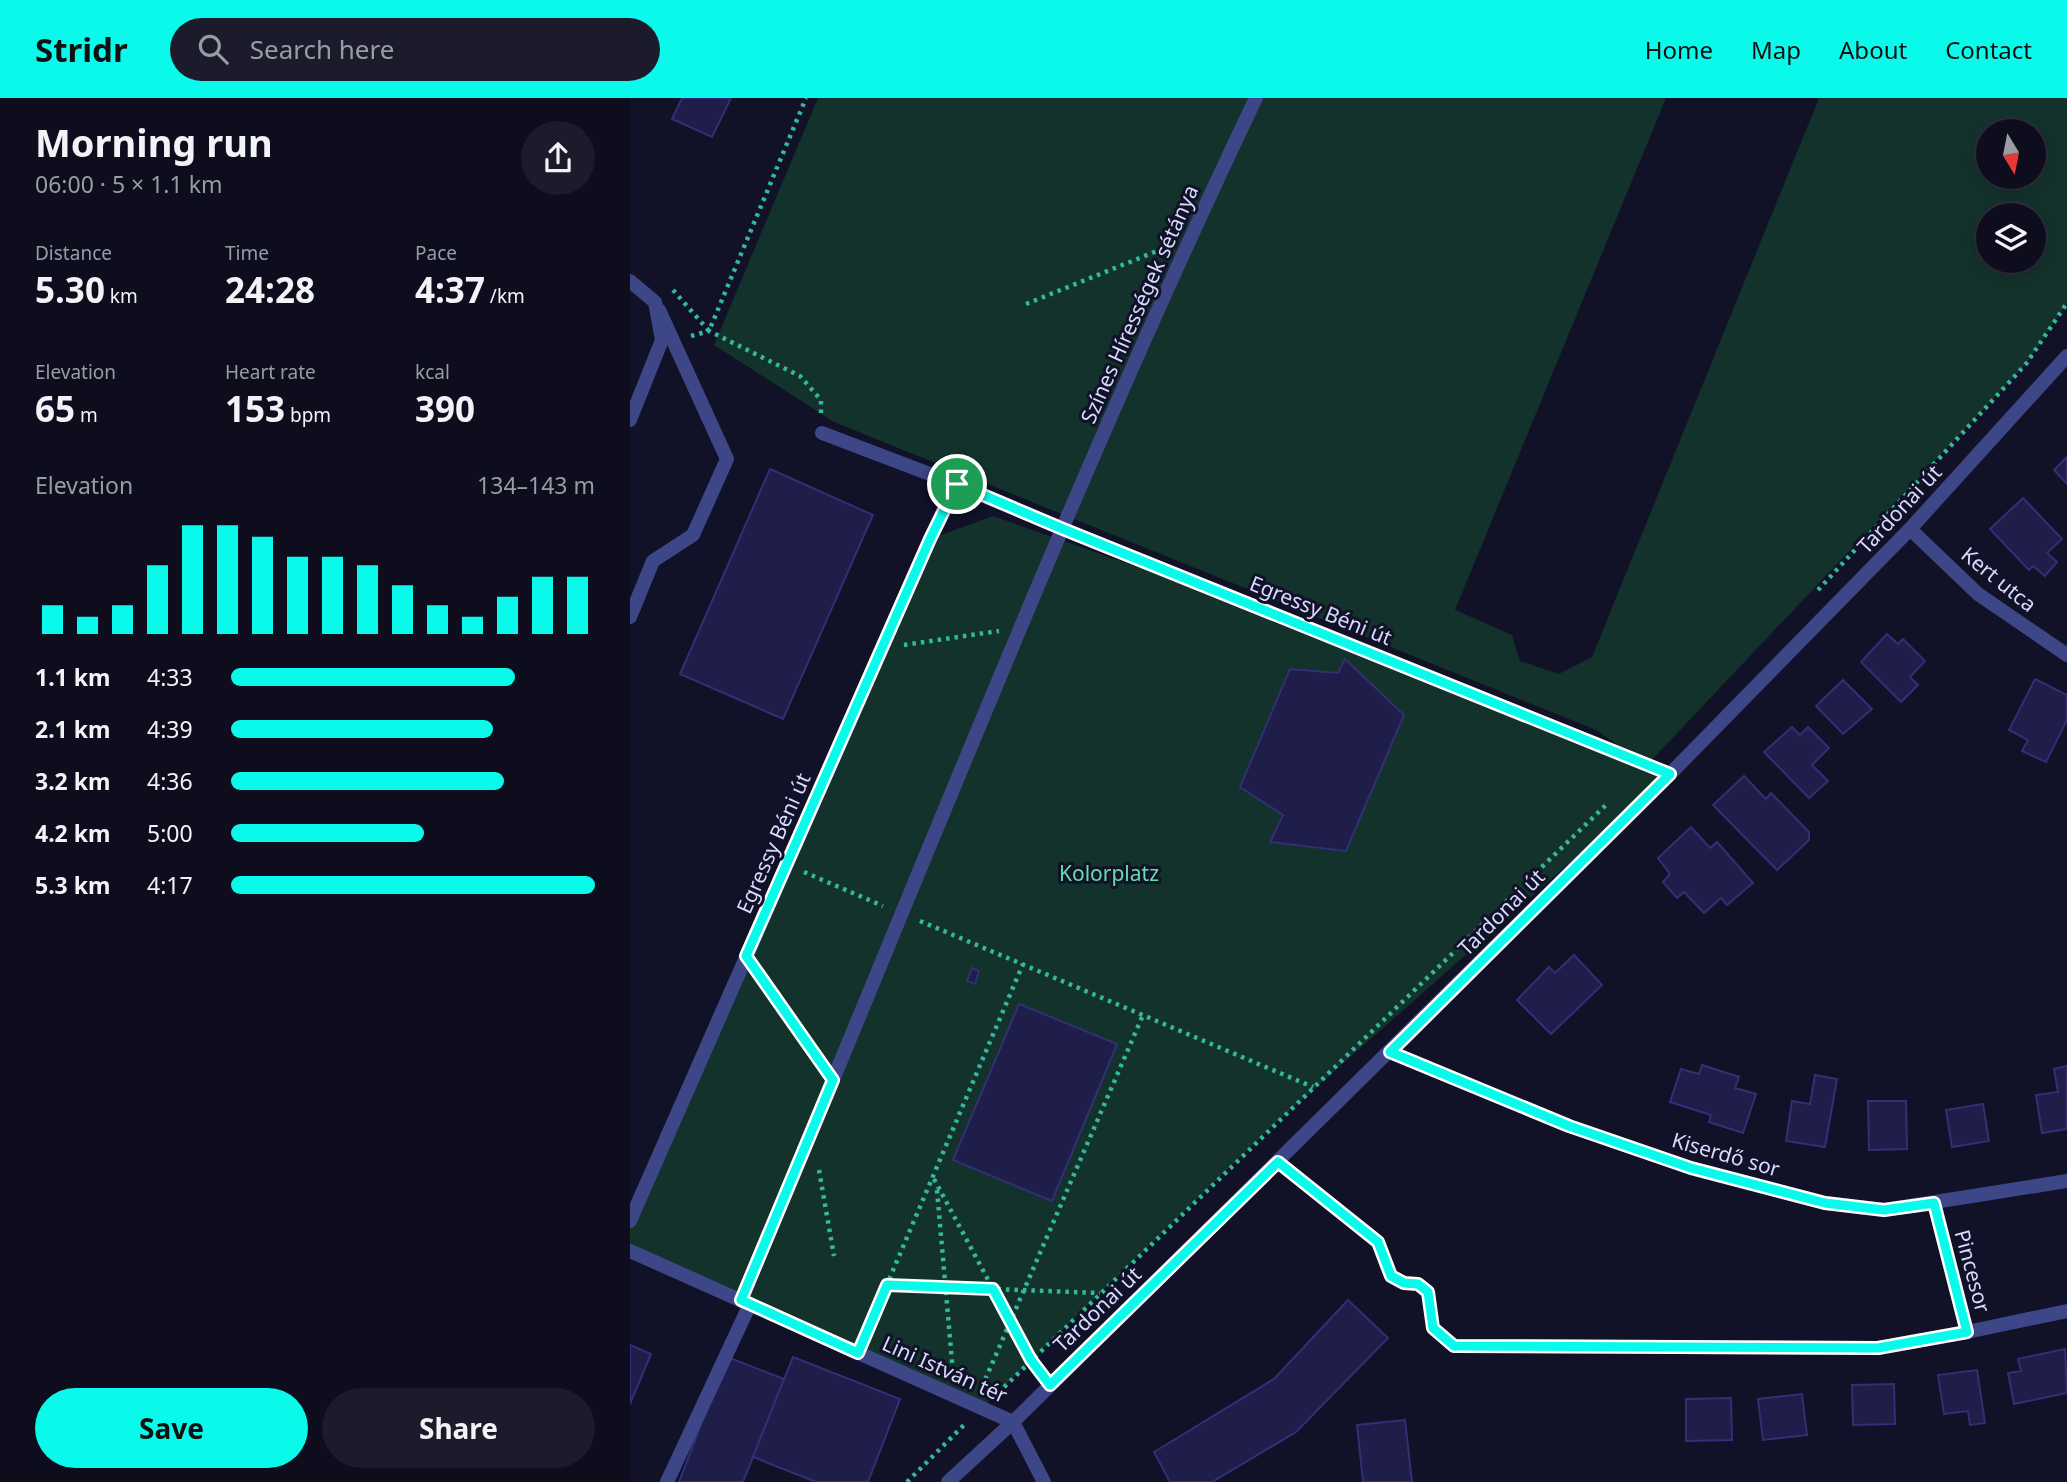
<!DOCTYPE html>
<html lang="en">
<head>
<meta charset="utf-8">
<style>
	:root { --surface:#0d0d1e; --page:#1b1b2b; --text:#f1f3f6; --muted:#9a9ca4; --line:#2d2d3c; --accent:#09faeb }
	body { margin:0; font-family:"Noto Sans",sans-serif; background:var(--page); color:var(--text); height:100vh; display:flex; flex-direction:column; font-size:26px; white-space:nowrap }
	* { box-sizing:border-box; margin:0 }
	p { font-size:23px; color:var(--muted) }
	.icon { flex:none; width:38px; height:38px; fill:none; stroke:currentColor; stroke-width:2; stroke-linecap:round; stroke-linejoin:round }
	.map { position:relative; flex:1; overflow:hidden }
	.panel { display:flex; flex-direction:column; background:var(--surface); width:630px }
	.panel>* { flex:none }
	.needle { width:46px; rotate:170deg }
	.tools { position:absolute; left:1346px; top:21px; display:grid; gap:14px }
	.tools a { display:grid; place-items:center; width:70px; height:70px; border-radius:50%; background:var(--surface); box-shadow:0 4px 18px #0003,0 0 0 2px var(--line); font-size:35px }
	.pin { position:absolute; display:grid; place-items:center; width:60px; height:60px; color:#fff; margin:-30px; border:4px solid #fff; border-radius:50%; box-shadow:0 2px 7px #0007 }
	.round { display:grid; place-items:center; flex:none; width:74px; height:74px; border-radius:37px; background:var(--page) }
	.summary { display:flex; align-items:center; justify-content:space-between; height:119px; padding:0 35px }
	h1 { font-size:38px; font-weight:700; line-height:52px }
	.figures { display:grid; grid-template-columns:repeat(3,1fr); gap:10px; height:119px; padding:7px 35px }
	.figures div { display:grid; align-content:center }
	.figures b { font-size:35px; font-weight:700 }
	.figures small { font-size:19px; font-weight:400 }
	.figures p { font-size:19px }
	.chart { height:196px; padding:14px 35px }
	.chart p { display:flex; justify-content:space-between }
	.chart svg { width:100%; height:126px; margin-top:7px; stroke:var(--accent); stroke-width:6 }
	.primary-button { display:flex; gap:14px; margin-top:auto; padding:14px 35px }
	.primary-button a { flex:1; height:80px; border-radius:42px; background:var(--accent); color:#111; font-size:28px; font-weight:700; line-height:80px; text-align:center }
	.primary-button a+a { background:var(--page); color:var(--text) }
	ul { padding:0 35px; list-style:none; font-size:23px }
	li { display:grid; grid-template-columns:112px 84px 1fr; align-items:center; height:52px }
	li i { height:18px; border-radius:9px; background:var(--accent) }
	header { display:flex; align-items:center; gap:42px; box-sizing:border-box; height:98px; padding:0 35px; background:var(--accent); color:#111 }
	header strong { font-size:33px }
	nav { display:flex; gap:38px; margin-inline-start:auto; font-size:24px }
	.search { width:490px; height:63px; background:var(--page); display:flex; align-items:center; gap:18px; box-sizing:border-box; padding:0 24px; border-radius:38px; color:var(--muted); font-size:26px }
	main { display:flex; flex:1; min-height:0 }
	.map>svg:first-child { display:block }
</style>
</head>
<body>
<header>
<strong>Stridr</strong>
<div class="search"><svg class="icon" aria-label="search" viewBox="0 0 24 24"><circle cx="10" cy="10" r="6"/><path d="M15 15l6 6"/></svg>Search here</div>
<nav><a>Home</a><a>Map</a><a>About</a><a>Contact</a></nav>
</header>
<main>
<section class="panel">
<div class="summary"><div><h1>Morning run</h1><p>06:00 · 5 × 1.1 km</p></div><a class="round"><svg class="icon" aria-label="share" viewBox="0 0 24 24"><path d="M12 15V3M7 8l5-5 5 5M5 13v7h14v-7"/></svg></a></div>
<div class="figures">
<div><p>Distance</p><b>5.30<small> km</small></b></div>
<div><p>Time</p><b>24:28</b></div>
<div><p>Pace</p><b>4:37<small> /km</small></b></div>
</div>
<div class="figures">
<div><p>Elevation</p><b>65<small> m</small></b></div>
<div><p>Heart rate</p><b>153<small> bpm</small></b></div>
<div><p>kcal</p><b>390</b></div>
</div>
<div class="chart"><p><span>Elevation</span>134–143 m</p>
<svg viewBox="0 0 160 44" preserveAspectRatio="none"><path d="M5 44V34M15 44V38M25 44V34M35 44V20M45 44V6M55 44V6M65 44V10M75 44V17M85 44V17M95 44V20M105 44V27M115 44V34M125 44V38M135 44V31M145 44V24M155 44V24"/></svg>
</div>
<ul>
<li><b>1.1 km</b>4:33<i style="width:78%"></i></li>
<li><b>2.1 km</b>4:39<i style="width:72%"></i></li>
<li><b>3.2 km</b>4:36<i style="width:75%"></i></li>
<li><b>4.2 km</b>5:00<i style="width:53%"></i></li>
<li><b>5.3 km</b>4:17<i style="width:100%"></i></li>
</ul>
<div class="primary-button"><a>Save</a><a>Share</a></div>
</section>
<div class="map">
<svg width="1437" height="1384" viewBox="0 0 1437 1384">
	<rect width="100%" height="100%" fill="#111128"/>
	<!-- green -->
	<path fill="#14322c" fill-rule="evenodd" d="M188 0H1036L825 512 882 537 890 563 929 576 962 559 1189 0H1437V205L1396 266 1018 666 1040 676 639 1031 352 1310 0 1147V1123L300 441 363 418 680 530 1012 664 966 632 204 324 84 247ZM1358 33H1404V79H1358ZM1358 117H1404V163H1358Z"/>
	<!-- building -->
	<g fill="#1f1d49" stroke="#322f74" stroke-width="2">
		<polygon points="52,0 101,0 82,39 42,21"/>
		<polygon points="1437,359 1437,386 1424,372"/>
		<polygon points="140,371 243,417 153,621 50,576"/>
		<polygon points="1393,400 1432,441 1417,455 1427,464 1415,478 1403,468 1399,472 1360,431"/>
		<polygon points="1257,536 1268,546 1273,541 1295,563 1280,579 1288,587 1271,604 1231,564"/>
		<polygon points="715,561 774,617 716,753 640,744 653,717 610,689 660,571 708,575"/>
		<polygon points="1405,581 1437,597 1437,622 1416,664 1392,653 1398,642 1379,632"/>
		<polygon points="1213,582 1242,611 1213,636 1186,608"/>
		<polygon points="1162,629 1170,637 1178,629 1199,650 1182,667 1198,683 1179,700 1134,654"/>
		<polygon points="1114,678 1136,701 1141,695 1179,734 1179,742 1147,772 1083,707"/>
		<polygon points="1061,729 1080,750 1087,744 1123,785 1097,807 1091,800 1074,815 1054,794 1047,800 1033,784 1040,776 1028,760"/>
		<polygon points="944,857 972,887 921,936 887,902 919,869 925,875"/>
		<polygon points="342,870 349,873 345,886 337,883"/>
		<polygon points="389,906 487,946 422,1103 323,1062"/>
		<polygon points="1072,967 1109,979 1105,990 1126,996 1113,1035 1079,1024 1081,1017 1040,1004 1051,971 1069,976"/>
		<polygon points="1437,968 1437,1031 1412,1035 1406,997 1428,994 1424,971"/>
		<polygon points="1185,977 1207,981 1195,1049 1156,1043 1162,1003 1180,1006"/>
		<polygon points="1238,1003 1276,1003 1277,1051 1239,1052"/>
		<polygon points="1353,1006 1359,1043 1322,1049 1316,1012"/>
		<polygon points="718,1202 758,1240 666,1334 582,1384 540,1384 524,1354 644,1281"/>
		<polygon points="0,1247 21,1256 0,1306"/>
		<polygon points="1435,1251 1437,1295 1384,1306 1378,1275 1391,1273 1388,1261"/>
		<polygon points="97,1259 154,1281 113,1384 49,1384"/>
		<polygon points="163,1259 270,1301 238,1384 186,1384 123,1359"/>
		<polygon points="1347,1272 1355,1325 1340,1327 1338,1313 1314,1316 1308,1277"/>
		<polygon points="1264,1286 1265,1326 1223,1327 1222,1287"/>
		<polygon points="1172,1296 1177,1337 1133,1342 1128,1301"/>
		<polygon points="1101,1300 1102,1342 1056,1343 1056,1301"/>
		<polygon points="775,1322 782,1384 733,1384 727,1327"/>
	</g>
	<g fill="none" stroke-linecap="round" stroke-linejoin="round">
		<!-- path -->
		<g stroke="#32b89b" stroke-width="4.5" stroke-dasharray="3.5 5" stroke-linecap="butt">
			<polyline points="43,192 79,233 176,0"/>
			<polyline points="396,206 532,151"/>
			<polyline points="61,238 79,233 170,278 191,302 191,316"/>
			<polyline points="1188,492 1396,266 1437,205"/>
			<polyline points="274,547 369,533"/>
			<polyline points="174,774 253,808"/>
			<polyline points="290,823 683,989"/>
			<polyline points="130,876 189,961"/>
			<polyline points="189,1072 204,1158"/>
			<path d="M662 1076 748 1144 761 1178C774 1185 787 1185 798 1194L803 1229 810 1236"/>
			<polyline points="304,1081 385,1232 409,1272"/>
			<polyline points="307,1092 323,1275"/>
			<polyline points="257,1187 470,1195"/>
			<polyline points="236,1236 393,866"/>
			<polyline points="352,1289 513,917"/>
			<polyline points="368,1295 978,705"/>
			<polyline points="277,1384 336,1325"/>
		</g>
		<!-- service -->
		<g stroke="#3d4686" stroke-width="14">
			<polyline points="0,519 23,463 63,437 97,361 29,212"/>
			<polyline points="37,1384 120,1206"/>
		</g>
		<!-- pedestrian -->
		<path stroke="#3d4686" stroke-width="14" d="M111 1202C281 801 438 393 626 0"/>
		<!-- minor -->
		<g stroke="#3d4686" stroke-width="14">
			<polyline points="0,183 25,204 32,242 0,322"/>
			<polyline points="192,335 326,386 433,431 1040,676"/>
			<polyline points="1280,431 1348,496 1437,557"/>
			<polyline points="760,954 939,1028 1061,1070 1195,1105 1254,1112 1437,1083"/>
			<polyline points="1304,1105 1337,1234 1437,1213"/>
			<polyline points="0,1123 300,441 326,386"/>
			<polyline points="0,1153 383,1324 414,1384"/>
			<polyline points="824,1248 1248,1250 1337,1234"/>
		</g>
		<!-- tertiary -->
		<polyline stroke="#3d4686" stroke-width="14" points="318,1384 383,1324 1040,676 1280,431 1437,258"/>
	</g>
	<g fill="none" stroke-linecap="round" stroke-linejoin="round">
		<!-- route casing -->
		<g stroke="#fff" stroke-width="14">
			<polygon id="route" points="327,386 433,431 1040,676 760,954 939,1028 1061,1070 1195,1105 1254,1112 1304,1105 1337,1234 1248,1250 824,1248 803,1230 798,1194 788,1186 774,1185 761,1178 748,1144 648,1064 420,1287 401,1262 363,1191 257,1187 228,1255 111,1202 203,982 116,858 300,441"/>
		</g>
		<!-- route -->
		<use href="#route" stroke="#09faeb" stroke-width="9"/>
	</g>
	<g text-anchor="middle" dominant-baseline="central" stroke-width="6" stroke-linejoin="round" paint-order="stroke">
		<!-- street labels -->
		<g font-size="21" fill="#d8dafe" stroke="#111128">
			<text transform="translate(509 206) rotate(-66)">Színes Hírességek sétánya</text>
			<text transform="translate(1269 411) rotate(-47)">Tardonai út</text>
			<text transform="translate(1369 481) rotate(39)">Kert utca</text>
			<text transform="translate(691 512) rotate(22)">Egressy Béni út</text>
			<text transform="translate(143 745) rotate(-66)">Egressy Béni út</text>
			<text transform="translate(871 814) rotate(-45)">Tardonai út</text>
			<text transform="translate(1096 1056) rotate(16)">Kiserdő sor</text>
			<text transform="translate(1343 1173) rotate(75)">Pincesor</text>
			<text transform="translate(467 1211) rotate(-44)">Tardonai út</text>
			<text transform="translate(315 1271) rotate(24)">Lini István tér</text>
		</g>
		<!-- park labels -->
		<g font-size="21" fill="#65deac" stroke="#111128">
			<text x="479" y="775">Kolorplatz</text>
		</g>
	</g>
</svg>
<div class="tools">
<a><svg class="needle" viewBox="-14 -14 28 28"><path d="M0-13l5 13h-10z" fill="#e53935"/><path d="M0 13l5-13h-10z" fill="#9a9ca4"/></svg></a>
<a><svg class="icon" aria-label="layers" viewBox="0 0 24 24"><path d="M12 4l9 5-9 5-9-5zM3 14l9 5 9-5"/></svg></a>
</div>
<div class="pin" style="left:327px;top:386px;background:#1e9e55"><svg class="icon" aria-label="arrive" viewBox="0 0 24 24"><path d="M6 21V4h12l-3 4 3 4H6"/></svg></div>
</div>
</main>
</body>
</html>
